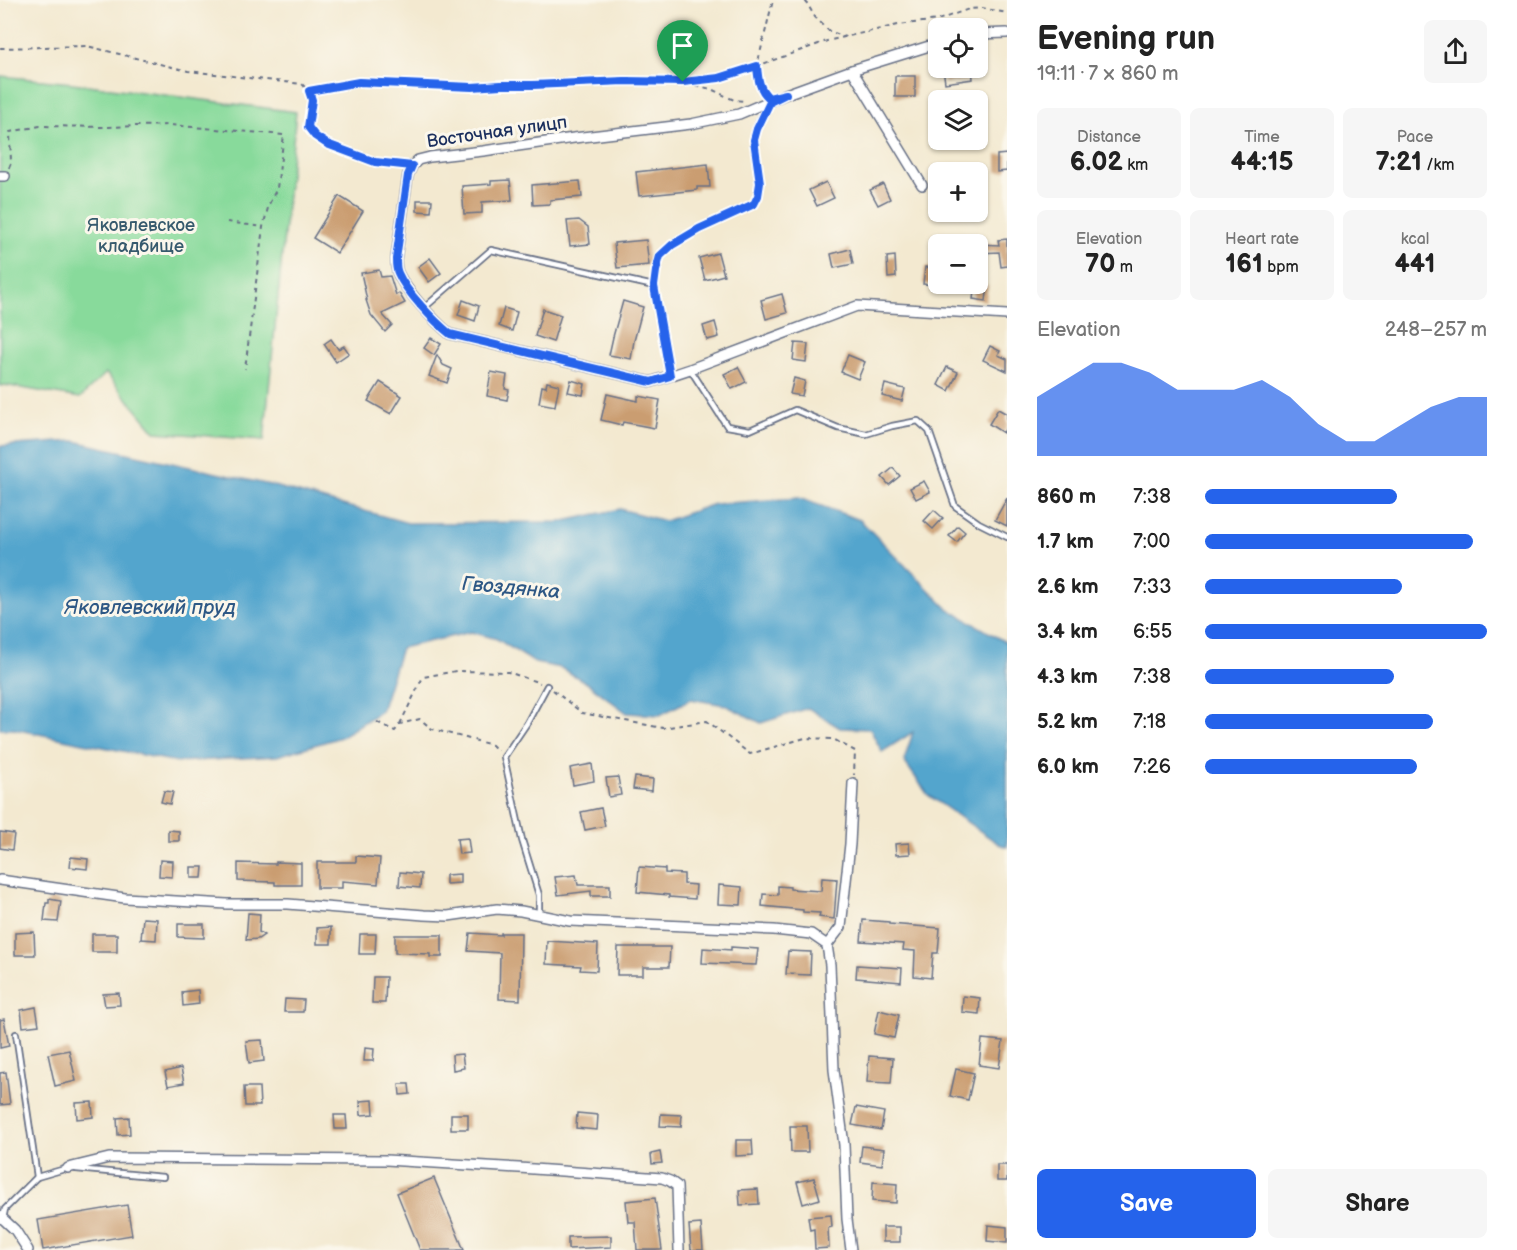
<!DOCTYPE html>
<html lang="en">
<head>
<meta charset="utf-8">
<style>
	:root { --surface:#fff; --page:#f6f6f6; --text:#222; --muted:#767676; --accent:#2563eb }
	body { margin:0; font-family:"Balsamiq Sans",sans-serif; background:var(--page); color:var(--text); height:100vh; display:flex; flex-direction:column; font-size:22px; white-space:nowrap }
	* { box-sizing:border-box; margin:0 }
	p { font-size:20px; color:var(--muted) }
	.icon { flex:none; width:33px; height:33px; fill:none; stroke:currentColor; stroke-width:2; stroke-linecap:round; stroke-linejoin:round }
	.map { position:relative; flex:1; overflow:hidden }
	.drawer { display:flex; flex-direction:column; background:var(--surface); width:510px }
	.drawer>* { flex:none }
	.tools { position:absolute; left:928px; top:18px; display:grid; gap:12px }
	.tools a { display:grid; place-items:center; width:60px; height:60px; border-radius:9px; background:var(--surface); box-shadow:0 2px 4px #0004; font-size:30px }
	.pin { position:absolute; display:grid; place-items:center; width:51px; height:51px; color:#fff; margin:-62px -26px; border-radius:50% 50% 50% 0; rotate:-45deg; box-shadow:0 0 6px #0007 }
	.pin .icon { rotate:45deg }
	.round { display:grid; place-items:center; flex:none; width:63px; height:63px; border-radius:9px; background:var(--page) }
	.overview { display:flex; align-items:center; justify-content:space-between; height:102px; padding:0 30px }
	h1 { font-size:33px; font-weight:800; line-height:45px }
	.metrics { display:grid; grid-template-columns:repeat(3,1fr); gap:9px; height:102px; padding:6px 30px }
	.metrics div { display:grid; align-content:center; border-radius:9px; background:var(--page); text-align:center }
	.metrics b { font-size:26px; font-weight:800 }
	.metrics small { font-size:16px; font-weight:400 }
	.metrics p { font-size:16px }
	.chart { height:168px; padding:12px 30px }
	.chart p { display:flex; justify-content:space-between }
	.chart svg { width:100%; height:108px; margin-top:6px; fill:var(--accent); opacity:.7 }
	.button { display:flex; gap:12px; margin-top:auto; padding:12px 30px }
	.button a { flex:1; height:69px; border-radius:9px; background:var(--accent); color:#fff; font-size:24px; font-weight:800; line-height:69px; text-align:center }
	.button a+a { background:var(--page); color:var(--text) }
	ul { padding:0 30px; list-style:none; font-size:20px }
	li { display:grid; grid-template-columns:96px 72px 1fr; align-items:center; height:45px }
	li i { height:15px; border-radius:8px; background:var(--accent) }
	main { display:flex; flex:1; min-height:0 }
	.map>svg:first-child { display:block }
</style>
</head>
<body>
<main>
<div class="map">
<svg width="1007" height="1250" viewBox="0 0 1007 1250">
	<rect width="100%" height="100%" fill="#fbf7ec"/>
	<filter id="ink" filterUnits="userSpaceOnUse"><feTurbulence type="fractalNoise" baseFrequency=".0167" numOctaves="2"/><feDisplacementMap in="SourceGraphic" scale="12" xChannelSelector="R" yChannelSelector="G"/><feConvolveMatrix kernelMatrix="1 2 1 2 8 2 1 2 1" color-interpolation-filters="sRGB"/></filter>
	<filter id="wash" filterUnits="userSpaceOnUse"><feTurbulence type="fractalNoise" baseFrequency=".008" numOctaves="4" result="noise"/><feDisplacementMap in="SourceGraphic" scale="24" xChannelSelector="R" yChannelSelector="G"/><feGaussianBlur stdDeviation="1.35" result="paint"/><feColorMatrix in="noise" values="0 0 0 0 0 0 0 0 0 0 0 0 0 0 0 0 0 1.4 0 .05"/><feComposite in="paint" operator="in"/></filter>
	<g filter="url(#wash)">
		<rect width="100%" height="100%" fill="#f3e9d0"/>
		<!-- green -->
		<polygon fill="#88da9b" stroke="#52847c" stroke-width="1.5" points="0,76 72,83 296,112 264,440 155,432 106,373 80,398 4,385 0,386"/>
		<!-- water -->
		<polygon fill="#52a5cd" stroke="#366a96" stroke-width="1.5" points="74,441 270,485 408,523 559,522 620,509 665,521 714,504 799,498 860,520 947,608 1007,643 1007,847 999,844 928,795 904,761 913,732 882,752 870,729 840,728 808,708 761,723 725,705 691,699 660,715 627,713 587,683 561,668 535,663 497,639 471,632 401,648 381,711 341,737 277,756 177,762 14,729 0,729 0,446"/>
		<g id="blocks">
			<!-- building -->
			<g fill="#ca9d71">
				<polygon points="943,68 972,68 973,79 945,83"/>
				<rect x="895" y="76" width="20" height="21"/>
				<polygon points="1007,154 1007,171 997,172 997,155"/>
				<polygon points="708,164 710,187 697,187 697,190 639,196 636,172"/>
				<polygon points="510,180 512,200 482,202 482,213 464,214 462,186 491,184 491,181"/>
				<polygon points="580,181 582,197 550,200 550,204 533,205 532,185"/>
				<polygon points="826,182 834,198 817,206 809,190"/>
				<polygon points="883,184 890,199 878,205 870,190"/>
				<polygon points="339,196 363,211 337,253 313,238"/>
				<polygon points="417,200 432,200 431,212 417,211"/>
				<polygon points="579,220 588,227 590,244 570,246 567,221"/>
				<polygon points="1007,239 1007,266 1001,267 999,252 979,253 980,244 999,245 998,240"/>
				<polygon points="646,240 649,265 617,268 614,243"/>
				<polygon points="850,249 853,264 834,268 831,254"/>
				<polygon points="718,253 724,275 705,280 699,258"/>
				<polygon points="895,256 896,277 888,278 887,257"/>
				<polygon points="430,258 441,273 429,282 418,267"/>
				<polygon points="925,267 939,269 939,285 923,284"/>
				<polygon points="379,270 381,277 390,276 396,295 399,293 405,303 382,314 392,325 385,332 371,315 366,300 367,300 361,273"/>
				<polygon points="975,284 988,285 986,301 973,299"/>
				<polygon points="782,294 787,313 766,319 761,300"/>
				<polygon points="463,300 479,306 475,321 458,315"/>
				<polygon points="623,301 643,307 634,341 631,359 609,355 613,337"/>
				<polygon points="504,308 517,312 512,331 499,326"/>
				<polygon points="543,309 561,315 553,342 535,336"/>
				<polygon points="715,322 719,337 707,340 703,326"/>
				<polygon points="431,338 441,344 434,355 424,348"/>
				<polygon points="331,339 338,349 344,346 349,353 336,362 324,344"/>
				<polygon points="795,343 808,344 806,362 793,360"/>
				<polygon points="990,346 1000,351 998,355 1007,359 1007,371 983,360"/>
				<polygon points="437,355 443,365 452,369 447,383 429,376"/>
				<polygon points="848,355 865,362 858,379 841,372"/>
				<polygon points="738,367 746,382 732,389 724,374"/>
				<polygon points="947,367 958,372 949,391 938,385"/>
				<polygon points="491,372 507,375 505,389 509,390 507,400 487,396"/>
				<polygon points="794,378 805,381 802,396 790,394"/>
				<polygon points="571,380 585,384 583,395 568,392"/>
				<polygon points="380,382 402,396 391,414 368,401"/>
				<polygon points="547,382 559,385 555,406 539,403 542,386 546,387"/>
				<polygon points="885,384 905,389 902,401 882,396"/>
				<polygon points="607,394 638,401 638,396 660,400 655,428 623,422 622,425 601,420"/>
				<polygon points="998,409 1007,414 1007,426 1003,433 989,424"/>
				<polygon points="893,468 900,476 889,485 882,477"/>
				<polygon points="924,481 930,492 916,499 910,488"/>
				<polygon points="1007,498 1007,526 995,520"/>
				<polygon points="934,510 943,518 933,529 924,521"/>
				<polygon points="958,526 965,532 957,542 949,536"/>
				<polygon points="592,764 594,781 573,785 570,768"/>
				<polygon points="618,777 621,795 609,797 606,778"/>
				<polygon points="635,777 653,779 652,791 633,789"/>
				<polygon points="164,791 173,792 170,804 161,802"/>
				<polygon points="601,808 605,826 585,830 581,812"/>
				<polygon points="168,830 179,831 179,841 168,841"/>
				<polygon points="0,832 14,834 12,850 0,848"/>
				<polygon points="468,838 470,853 459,854 457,839"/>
				<polygon points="909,843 910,854 896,855 895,844"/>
				<polygon points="356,856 380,858 378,884 342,881 342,888 317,888 317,862 356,862"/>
				<polygon points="71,857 88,859 87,869 70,867"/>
				<polygon points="160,860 173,861 172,877 159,876"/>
				<polygon points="276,862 301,863 301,885 275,885 275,882 238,881 238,863 276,864"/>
				<polygon points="191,867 203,867 202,878 191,878"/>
				<polygon points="639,867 665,869 665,873 684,874 684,884 696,885 695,899 669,897 669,895 637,892"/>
				<polygon points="400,872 421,874 420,888 399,886"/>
				<polygon points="460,874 460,883 446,884 446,875"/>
				<polygon points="576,875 578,885 610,885 610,896 591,896 591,891 558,895 555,877"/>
				<polygon points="822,878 837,879 834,919 819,917 820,913 803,912 803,910 762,906 763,894 778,895 778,886 790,887 790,889 821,891"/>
				<polygon points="719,885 742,887 741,905 718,904"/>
				<polygon points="49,899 61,901 58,922 44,921 46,903 49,903"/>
				<polygon points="248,913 260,914 259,932 264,935 258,939 246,940"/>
				<polygon points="143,918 157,919 156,940 141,939"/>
				<polygon points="863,920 889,922 889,924 940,928 938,953 933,953 931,978 914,976 915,951 903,950 904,944 861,941"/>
				<polygon points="178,924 204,924 204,938 178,937"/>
				<polygon points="331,927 331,944 317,944 317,928"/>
				<polygon points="34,932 35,955 15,955 15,933"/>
				<polygon points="470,933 501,935 501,933 521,933 520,1000 499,999 500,953 468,951"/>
				<rect x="92" y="934" width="25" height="18"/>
				<polygon points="360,934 376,934 375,954 359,954"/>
				<polygon points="395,935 442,935 442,957 430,957 430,954 395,953"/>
				<polygon points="547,941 598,944 597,971 580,970 581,966 546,964"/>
				<polygon points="618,947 670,947 669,967 643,967 643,975 617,975"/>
				<polygon points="731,947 758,949 756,965 702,963 703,948 731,950"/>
				<polygon points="788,951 811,952 810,975 786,974"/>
				<polygon points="857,965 902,968 901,982 856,978"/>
				<polygon points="373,977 386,977 385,1003 372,1003"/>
				<polygon points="198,990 199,1004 183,1006 182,992"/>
				<polygon points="119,993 120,1005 105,1006 103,994"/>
				<polygon points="963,996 980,998 979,1014 962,1012"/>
				<polygon points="285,999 304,1000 303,1012 284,1012"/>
				<polygon points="36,1007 39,1025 23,1027 21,1010"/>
				<polygon points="879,1010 899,1015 894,1038 874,1034"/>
				<polygon points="4,1019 9,1046 0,1048 0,1020"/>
				<polygon points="982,1039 1003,1041 999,1068 979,1065"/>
				<polygon points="262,1040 264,1061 249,1063 246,1041"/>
				<polygon points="365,1048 374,1049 373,1061 364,1061"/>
				<polygon points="69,1050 76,1081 55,1086 48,1054"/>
				<polygon points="462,1054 464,1068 453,1070 452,1055"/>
				<polygon points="869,1056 893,1058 891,1083 867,1082"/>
				<polygon points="181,1068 184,1083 168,1086 165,1072"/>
				<polygon points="956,1069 974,1073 968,1100 950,1096"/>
				<polygon points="6,1072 10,1104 0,1105 0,1073"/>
				<polygon points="399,1084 409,1084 410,1094 400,1095"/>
				<polygon points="244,1087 259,1087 260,1106 245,1106"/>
				<polygon points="373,1100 374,1114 361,1115 360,1101"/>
				<polygon points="92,1102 93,1117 77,1119 76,1103"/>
				<polygon points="856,1107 884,1112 881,1130 852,1125"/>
				<polygon points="577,1113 598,1115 597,1130 576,1128"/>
				<rect x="451" y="1114" width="17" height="15"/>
				<polygon points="661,1114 682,1115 681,1127 660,1126"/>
				<polygon points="334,1115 346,1115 347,1129 335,1129"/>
				<polygon points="129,1117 130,1134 118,1135 117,1118"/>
				<polygon points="790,1126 807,1126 808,1152 791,1152"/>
				<polygon points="736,1140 752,1140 753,1155 736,1156"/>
				<polygon points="862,1146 884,1149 882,1165 860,1162"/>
				<polygon points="660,1152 662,1163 652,1164 651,1154"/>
				<rect x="997" y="1165" width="10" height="16"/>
				<polygon points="434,1178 464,1250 420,1250 397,1193"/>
				<polygon points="814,1178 820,1199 803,1204 797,1182"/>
				<polygon points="873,1182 897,1184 896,1203 872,1201"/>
				<polygon points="758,1189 759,1204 740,1205 739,1190"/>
				<polygon points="655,1198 662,1250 637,1250 635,1222 628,1222 626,1201"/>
				<polygon points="127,1205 132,1235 43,1250 38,1220"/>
				<polygon points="831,1215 832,1227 828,1228 829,1248 815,1249 814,1229 810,1230 808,1217"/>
				<polygon points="701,1224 703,1250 691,1250 689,1225"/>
				<polygon points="988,1225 1007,1227 1007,1243 987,1241"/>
				<rect x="883" y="1227" width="17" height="15"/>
				<polygon points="611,1236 611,1247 568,1249 568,1237"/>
			</g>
		</g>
	</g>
	<g filter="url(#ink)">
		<use href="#blocks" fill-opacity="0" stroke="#677086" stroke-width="1.5"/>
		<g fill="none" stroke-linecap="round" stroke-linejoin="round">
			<!-- lane casing -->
			<g stroke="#677086" stroke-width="8">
				<g id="lane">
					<path d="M699 229 754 204C766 181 755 166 754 142 754 128 763 114 770 102"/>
					<polyline points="424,308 491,250 654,286 670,375"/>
					<polyline points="690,369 727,426 750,430 795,410 838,428 866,434 892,426 918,421 929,431 955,506 979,523 1007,537"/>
					<polyline points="539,914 539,895 522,840 504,757 527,723 547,686"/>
					<polyline points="16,1034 37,1177"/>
					<polyline points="76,1169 163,1177"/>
					<polyline points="3,1219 5,1209 37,1177 68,1168"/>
				</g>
			</g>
			<!-- street casing -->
			<g stroke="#677086" stroke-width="12">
				<g id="street">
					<polyline points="978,34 1007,33"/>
					<path d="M939 43 852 70 786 94 739 114 691 124 574 138 483 151 430 157 418 160 412 166 408 175 396 259C396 264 396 269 398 273 406 291 435 322 450 334L651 382 690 369 857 306 1007 315"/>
					<polyline points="852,70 922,185"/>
					<polyline points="0,176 5,176"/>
					<polyline points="0,880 125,898 227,904 288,904 424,915 448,916 497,909 521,911 570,921 774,930 811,934 827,945 830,965 834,1070 844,1145 847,1219 851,1250"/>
					<polyline points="827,945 841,927 850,844 853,783"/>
					<polyline points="68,1168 109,1158 386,1160 519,1168 662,1178 670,1181 677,1186 679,1250"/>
					<polyline points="0,1216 15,1230 28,1250"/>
				</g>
			</g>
			<!-- path -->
			<g stroke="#677086" stroke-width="2" stroke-dasharray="4.5 4.5" stroke-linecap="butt">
				<polyline points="805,0 815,17 829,31 845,37"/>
				<path d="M0 48 87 46 188 71 302 84C317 99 311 108 308 127L315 136 327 144 375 162 400 165"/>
				<polyline points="687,83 711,89 734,100 744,101"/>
				<polyline points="309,91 359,82 472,88 501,85 533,85 624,81 683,82 699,80 719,78 757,66 827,41 898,25 938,20 969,9 982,8 1007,13"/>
				<polyline points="764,94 758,82 757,66 773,0"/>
				<polyline points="9,168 11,163 10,132 40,126 107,127 170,125 284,135 277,188 269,204 263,227 245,369"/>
				<polyline points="227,222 263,227"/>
				<path d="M655 280C655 273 656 262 661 256 668 245 683 239 694 232"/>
				<polyline points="553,690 582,713 663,728 707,721 750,754 805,738 833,739 855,751 854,775"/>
				<polyline points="377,722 395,731 400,724 420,719 432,729 492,745 498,751"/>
				<polyline points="400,724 423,677 456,671 508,672 540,683"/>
			</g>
			<!-- lane -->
			<use href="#lane" stroke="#fff" stroke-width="4.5"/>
			<!-- street -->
			<use href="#street" stroke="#fff" stroke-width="9"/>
		</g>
	</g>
	<g fill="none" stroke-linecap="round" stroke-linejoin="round" filter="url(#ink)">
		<!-- route casing -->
		<g stroke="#fff" stroke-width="12">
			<path id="route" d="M757 66C758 79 759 89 769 98L786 94 770 102 757 129 754 140 760 183 758 196 754 204 699 229 672 245 660 256 656 271 654 286 670 376 651 382 450 334C434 321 406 292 398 273 396 269 396 264 396 259L408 175 412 166 375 162 327 144 315 136 308 127 312 100 309 91 359 82 472 87 501 85H533L624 81 683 82 719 78Z"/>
		</g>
		<!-- route -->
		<use href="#route" stroke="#2563eb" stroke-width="8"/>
	</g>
	<g text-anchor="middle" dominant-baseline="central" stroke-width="6" stroke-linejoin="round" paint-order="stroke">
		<!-- street labels -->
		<g font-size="18" fill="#1b2f5e" stroke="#fbf7ec">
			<text transform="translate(497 132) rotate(-8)">Восточная улицп</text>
		</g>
		<!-- park labels -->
		<g font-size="18" fill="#365a6d" stroke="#fbf7ec">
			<text x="141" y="225">Яковлевское<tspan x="141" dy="21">кладбище</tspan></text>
		</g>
		<!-- water labels -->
		<g font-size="20" font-style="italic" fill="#2e5885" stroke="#fbf7ec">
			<text transform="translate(511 588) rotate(5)">Гвоздянка</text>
			<text x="150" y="608">Яковлевский пруд</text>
		</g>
	</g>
</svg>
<div class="tools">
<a><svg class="icon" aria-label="locate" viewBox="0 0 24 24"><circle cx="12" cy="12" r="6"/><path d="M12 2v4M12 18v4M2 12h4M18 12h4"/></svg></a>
<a><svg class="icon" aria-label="layers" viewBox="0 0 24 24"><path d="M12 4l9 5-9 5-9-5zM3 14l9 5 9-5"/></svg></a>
<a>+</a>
<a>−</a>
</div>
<div class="pin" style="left:683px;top:82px;background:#1e9e55"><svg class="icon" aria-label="arrive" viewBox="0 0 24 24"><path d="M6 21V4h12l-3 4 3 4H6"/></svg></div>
</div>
<section class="drawer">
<div class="overview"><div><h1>Evening run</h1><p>19:11 · 7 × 860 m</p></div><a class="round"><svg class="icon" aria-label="share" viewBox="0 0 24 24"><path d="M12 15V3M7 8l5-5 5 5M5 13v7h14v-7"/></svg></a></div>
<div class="metrics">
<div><p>Distance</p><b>6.02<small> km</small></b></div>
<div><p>Time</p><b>44:15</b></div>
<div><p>Pace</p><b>7:21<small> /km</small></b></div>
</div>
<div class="metrics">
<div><p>Elevation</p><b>70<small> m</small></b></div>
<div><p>Heart rate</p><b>161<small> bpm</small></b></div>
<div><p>kcal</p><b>441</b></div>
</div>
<div class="chart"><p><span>Elevation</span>248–257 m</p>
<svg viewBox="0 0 160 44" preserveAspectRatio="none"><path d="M0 44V20L10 13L20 6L30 6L40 10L50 17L60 17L70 17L80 13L90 20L100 31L110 38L120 38L130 31L140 24L150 20L160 20V44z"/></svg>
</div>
<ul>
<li><b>860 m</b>7:38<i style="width:68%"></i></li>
<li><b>1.7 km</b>7:00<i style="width:95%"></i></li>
<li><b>2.6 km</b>7:33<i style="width:70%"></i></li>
<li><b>3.4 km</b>6:55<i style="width:100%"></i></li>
<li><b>4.3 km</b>7:38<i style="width:67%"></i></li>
<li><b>5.2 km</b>7:18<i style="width:81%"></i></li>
<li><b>6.0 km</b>7:26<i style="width:75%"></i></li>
</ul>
<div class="button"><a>Save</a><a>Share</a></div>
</section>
</main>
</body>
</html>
